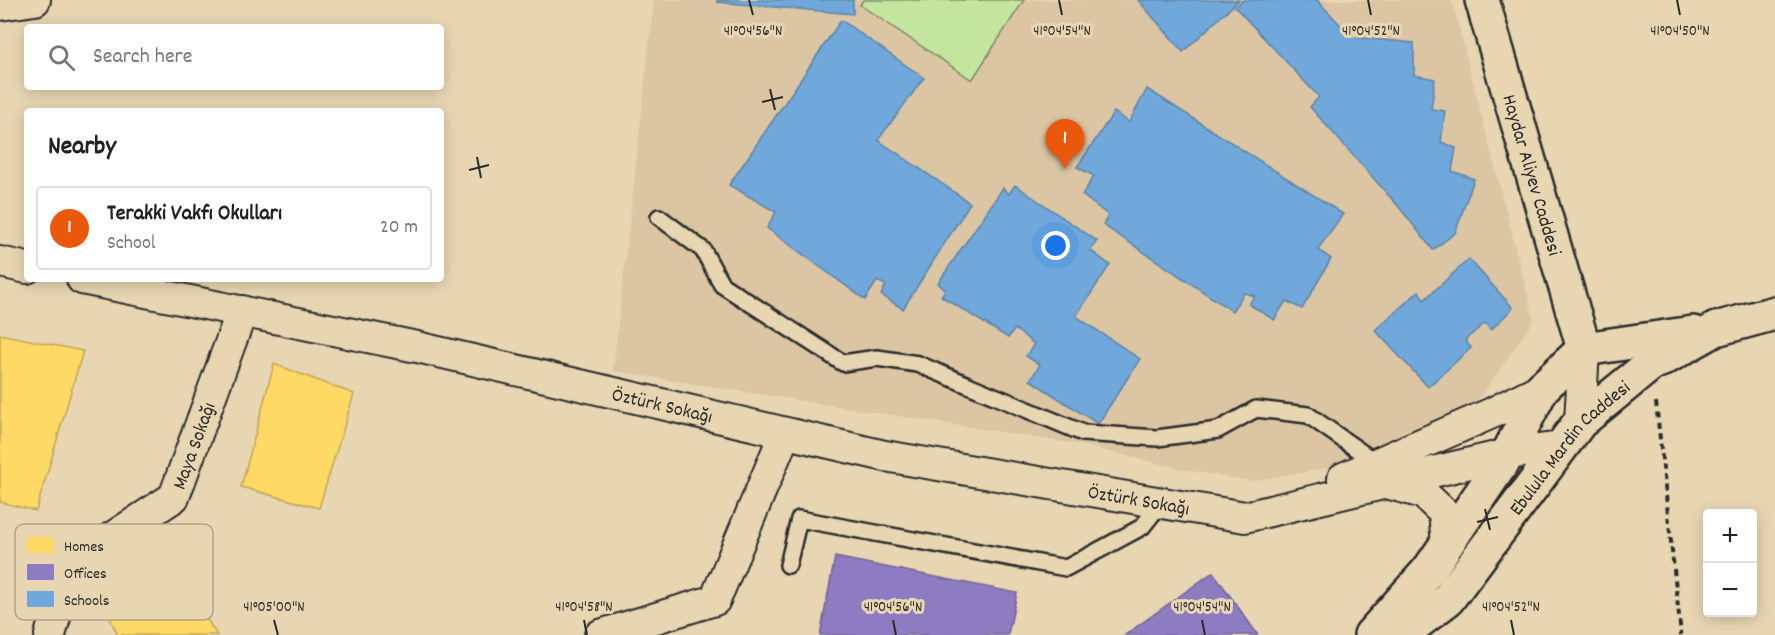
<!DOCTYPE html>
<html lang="en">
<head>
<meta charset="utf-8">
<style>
	body { margin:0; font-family:Dekko,sans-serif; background:#f2f2f2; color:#222 }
	.controls { position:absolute; right:18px; bottom:18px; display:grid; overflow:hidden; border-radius:6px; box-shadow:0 3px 15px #0003 }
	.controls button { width:54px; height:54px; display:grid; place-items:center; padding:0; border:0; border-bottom:2px solid #e0e0e0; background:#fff; color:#222; font:30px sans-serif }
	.you { position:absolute; left:1056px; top:246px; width:21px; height:21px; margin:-15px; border:4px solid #fff; border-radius:50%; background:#1a73e8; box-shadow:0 0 0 9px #1a73e833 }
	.badge { display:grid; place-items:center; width:39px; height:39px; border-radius:50%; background:#ea580c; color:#fff; font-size:20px; font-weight:700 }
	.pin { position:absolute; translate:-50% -50px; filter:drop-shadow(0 2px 3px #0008) }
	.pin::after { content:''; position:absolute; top:32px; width:21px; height:18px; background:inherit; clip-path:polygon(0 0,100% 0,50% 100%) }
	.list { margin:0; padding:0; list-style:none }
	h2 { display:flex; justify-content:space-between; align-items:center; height:78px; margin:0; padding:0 24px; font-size:26px }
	h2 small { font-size:20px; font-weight:400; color:#767676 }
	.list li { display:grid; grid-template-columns:39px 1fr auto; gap:18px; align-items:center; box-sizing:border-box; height:84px; margin:0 12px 12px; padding:0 12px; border:2px solid #e0e0e0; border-radius:6px }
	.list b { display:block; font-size:22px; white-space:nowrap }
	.list p { margin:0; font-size:20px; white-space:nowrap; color:#767676 }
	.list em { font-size:20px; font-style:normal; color:#767676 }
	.icon { flex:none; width:33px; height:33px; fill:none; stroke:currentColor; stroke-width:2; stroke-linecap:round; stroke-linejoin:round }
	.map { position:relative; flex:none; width:1775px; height:635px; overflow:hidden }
	.search { position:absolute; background:#fff; box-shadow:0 3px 15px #0003; left:24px; top:24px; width:420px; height:66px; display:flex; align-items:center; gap:15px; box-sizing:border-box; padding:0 21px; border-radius:6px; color:#767676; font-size:22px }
	.panel { position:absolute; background:#fff; box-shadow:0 3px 15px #0003; left:24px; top:108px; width:420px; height:174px; border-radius:6px }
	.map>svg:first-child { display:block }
	.built { fill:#dbc5a3 }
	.green { fill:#c4e59e; stroke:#788864; stroke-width:1.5 }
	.homes { fill:#ffd966; stroke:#bfa554; stroke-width:1.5 }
	.offices { fill:#8e7cc3; stroke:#706495; stroke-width:1.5 }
	.schools { fill:#6fa8dc; stroke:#5b82a7; stroke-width:1.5 }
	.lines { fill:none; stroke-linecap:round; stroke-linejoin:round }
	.lane-casing { stroke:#2b2b2b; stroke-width:20 }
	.street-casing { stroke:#2b2b2b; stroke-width:34 }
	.secondary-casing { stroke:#2b2b2b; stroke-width:38 }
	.path { stroke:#2b2b2b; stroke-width:4; stroke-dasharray:6 4.5; stroke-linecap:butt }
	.lane { stroke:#e8d6b3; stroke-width:15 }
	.street { stroke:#e8d6b3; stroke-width:30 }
	.secondary { stroke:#e8d6b3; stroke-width:33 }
	.ticks { fill:none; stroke:#2b2b2b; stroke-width:2 }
	.labels { text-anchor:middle; stroke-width:6; stroke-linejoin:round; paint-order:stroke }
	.street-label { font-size:20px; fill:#2b2b2b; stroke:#e8d6b3 }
	.key { fill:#e8d6b3; stroke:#afa38a; stroke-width:1.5 }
	.key-label { font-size:16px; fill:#2b2b2b }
	.ticks-label { font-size:15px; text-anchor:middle; fill:#2b2b2b; stroke:#e8d6b3; stroke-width:6; stroke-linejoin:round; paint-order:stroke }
</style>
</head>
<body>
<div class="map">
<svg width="1775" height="635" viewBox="0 0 1775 635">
	<rect width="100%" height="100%" fill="#e8d6b3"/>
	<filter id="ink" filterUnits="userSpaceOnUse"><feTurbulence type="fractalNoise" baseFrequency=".0167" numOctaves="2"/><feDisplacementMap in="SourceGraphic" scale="12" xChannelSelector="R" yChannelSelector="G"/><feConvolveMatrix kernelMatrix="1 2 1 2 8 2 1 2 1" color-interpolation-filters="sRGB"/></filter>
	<g filter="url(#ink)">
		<!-- built -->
		<path class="built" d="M654 0H1452L1534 320 1477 402 1335 467 1251 481 1186 470 1076 444 613 371Z"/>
		<!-- green -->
		<path class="green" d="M863 0H1024L972 80 860 5Z"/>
		<!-- homes -->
		<path class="homes" d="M0 334 83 351 36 511 0 502Z
			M274 364 354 394 319 508 241 487Z
			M178 575 217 635H118L110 618Z"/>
		<!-- offices -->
		<path class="offices" d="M835 557 1017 593 1008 635H820Z
			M1213 572 1258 635H1125Z"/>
		<!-- schools -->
		<path class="schools" d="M717 0H853V14L717 2Z
			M1138 0H1239L1183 52Z
			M1243 0H1317L1352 37 1414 43V75L1435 79 1431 109 1445 111 1441 142 1456 148 1452 171 1474 179 1455 233 1433 250 1399 207 1310 107 1319 97 1235 7Z
			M841 20 924 78 878 140 970 203 903 309 881 295 886 285 877 281 865 300 767 228 776 212 729 185Z
			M1147 89 1343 214 1318 249 1331 259 1302 309 1286 301 1274 320 1249 304 1255 296 1244 293 1232 311 1103 225 1108 215 1082 195 1094 176 1077 167 1114 112 1129 122Z
			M1015 185 1097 241 1090 250 1110 265 1076 316 1140 359 1098 424 1030 380 1040 365 1026 356 1034 344 1015 329 1008 338 941 296 945 290 938 283 1003 188 1009 194Z
			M1469 259 1513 308 1491 330 1485 323 1465 340 1471 348 1428 387 1375 330 1419 291 1424 300Z"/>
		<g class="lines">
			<defs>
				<path id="lane" d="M659 217 703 250 722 285 843 363 877 358 918 364 1083 433 1157 438 1218 430 1256 409 1308 415 1378 464
					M788 565 799 519 1066 568 1142 527 1161 503"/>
				<g id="street">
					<path d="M0 5 35 0"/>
					<path d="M0 262 27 268"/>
					<path id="s1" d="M82 279 417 347 885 456 1245 517 1508 454 1561 447"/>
					<path d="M1580 422 1584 349"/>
					<path d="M1343 478 1492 413 1542 388"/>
					<path d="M1387 483 1423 493 1444 513 1447 543"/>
					<path id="s2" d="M50 635 70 565 174 497 242 311"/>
					<path d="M600 635 715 600 785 433"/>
				</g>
				<g id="secondary">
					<path id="s3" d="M1482 0 1584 349"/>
					<path d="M1371 635 1429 570 1508 454 1542 388 1584 349 1693 333"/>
					<path id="s4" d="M1401 635 1448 599 1580 422 1652 363 1663 359 1716 329 1775 313"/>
				</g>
			</defs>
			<!-- lane casing -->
			<use href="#lane" class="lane-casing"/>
			<!-- street casing -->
			<use href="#street" class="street-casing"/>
			<!-- secondary casing -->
			<use href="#secondary" class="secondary-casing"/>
			<!-- path -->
			<path class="path" d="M1656 402 1681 635"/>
			<!-- lane -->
			<use href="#lane" class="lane"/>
			<!-- street -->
			<use href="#street" class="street"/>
			<!-- secondary -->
			<use href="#secondary" class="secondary"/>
		</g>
	</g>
	<!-- ticks -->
	<path class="ticks" d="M749 0 753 15M1059 0 1062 15M1368 0 1371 15M1677 0 1680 15M770 89 775 110M762 102 783 97M477 157 481 178M469 170 489 165M1485 509 1490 530M1477 522 1498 517M274 620 278 635M584 620 587 635M893 620 896 635M1202 620 1205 635M1511 620 1514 635"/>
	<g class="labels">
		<!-- street labels -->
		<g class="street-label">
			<text dy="7" stroke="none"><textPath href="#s3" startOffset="182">Haydar Aliyev Caddesi</textPath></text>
			<text dy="7" stroke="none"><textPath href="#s1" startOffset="594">Öztürk Sokağı</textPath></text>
			<text dy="7" stroke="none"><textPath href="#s2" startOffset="252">Maya Sokağı</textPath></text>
			<text dy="7" stroke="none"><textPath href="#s4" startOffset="254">Ebulula Mardin Caddesi</textPath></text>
			<text dy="7" stroke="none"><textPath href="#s1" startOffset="1080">Öztürk Sokağı</textPath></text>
		</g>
	</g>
	<!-- legend -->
	<rect x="15" y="524" width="198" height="96" rx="9" class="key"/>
	<rect x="27" y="537" width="27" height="16" fill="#ffd966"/>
	<rect x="27" y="564" width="27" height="16" fill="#8e7cc3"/>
	<rect x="27" y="591" width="27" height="16" fill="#6fa8dc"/>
	<g class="key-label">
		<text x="64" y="551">Homes</text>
		<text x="64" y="578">Offices</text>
		<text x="64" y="605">Schools</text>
	</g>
	<g class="ticks-label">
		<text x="753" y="35">41°04'56"N</text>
		<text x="1062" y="35">41°04'54"N</text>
		<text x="1371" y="35">41°04'52"N</text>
		<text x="1680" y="35">41°04'50"N</text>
		<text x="274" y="611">41°05'00"N</text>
		<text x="584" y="611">41°04'58"N</text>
		<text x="893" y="611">41°04'56"N</text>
		<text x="1202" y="611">41°04'54"N</text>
		<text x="1511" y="611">41°04'52"N</text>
	</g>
</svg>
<div class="controls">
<button>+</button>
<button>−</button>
</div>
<div class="you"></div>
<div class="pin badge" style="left:1065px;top:169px">1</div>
<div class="search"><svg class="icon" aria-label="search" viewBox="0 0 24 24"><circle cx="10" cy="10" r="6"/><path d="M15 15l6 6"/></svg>Search here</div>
<section class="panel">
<h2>Nearby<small></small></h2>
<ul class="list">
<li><span class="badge">1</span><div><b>Terakki Vakfı Okulları</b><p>School</p></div><em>20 m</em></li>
</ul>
</section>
</div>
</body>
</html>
